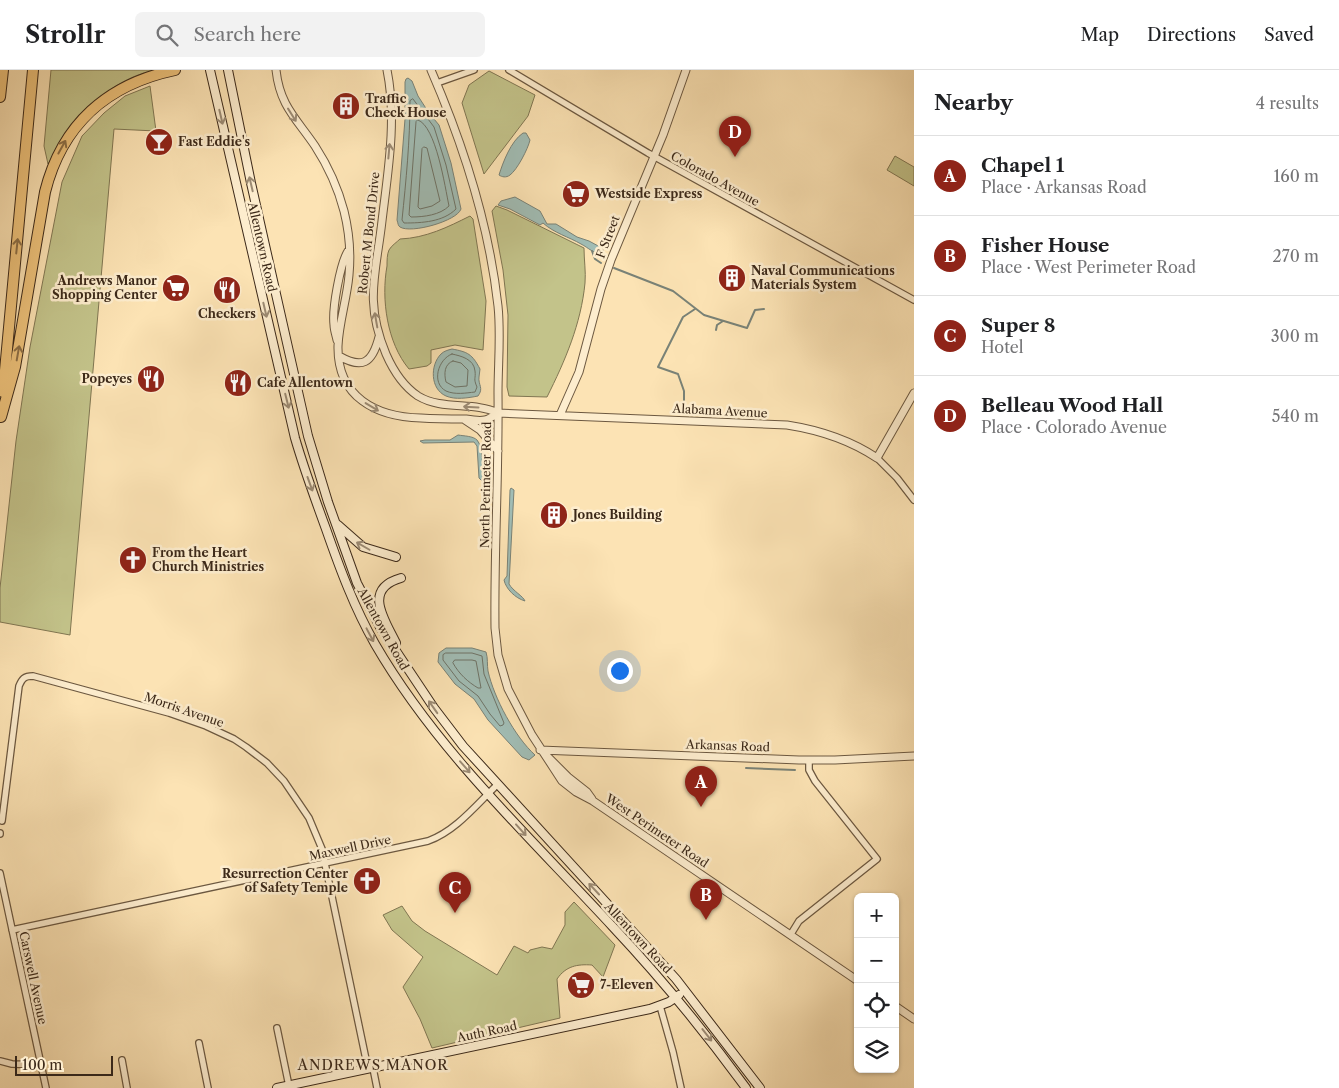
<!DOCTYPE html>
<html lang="en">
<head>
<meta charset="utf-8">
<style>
	body { margin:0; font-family:"Libre Caslon Text",serif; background:#f2f2f2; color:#202124 }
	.controls { position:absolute; right:15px; bottom:15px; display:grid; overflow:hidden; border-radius:8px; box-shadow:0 1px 4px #0004 }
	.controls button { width:45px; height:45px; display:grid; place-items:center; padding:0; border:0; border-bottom:1px solid #e0e0e0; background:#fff; color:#202124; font:25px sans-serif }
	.scale { position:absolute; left:15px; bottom:12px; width:98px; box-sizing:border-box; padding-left:5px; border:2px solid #3c2919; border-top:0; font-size:14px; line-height:18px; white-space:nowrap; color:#3c2919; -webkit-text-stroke:4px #fdedce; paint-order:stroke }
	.you { position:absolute; left:619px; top:600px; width:18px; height:18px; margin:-12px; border:4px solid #fff; border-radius:50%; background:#1a73e8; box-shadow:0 0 0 8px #1a73e833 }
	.badge { display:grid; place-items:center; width:32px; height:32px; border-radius:50%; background:#8f2418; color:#fff; font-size:16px; font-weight:700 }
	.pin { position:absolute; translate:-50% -41px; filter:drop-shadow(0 1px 2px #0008) }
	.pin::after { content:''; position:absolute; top:26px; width:18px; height:15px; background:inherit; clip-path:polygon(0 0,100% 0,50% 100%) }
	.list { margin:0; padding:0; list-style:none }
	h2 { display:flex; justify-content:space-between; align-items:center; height:65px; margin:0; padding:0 20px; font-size:21px }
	h2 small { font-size:16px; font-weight:400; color:#757577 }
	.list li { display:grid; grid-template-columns:32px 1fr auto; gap:15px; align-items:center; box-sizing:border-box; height:80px; padding:0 20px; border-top:1px solid #e0e0e0 }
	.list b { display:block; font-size:19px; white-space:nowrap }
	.list p { margin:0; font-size:16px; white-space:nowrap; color:#757577 }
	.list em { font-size:16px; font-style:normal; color:#757577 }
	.icon { flex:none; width:28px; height:28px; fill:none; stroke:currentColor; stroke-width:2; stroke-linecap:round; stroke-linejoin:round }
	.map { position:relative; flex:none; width:914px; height:1018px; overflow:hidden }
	header { display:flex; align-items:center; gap:30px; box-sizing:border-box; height:70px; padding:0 25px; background:#fff; border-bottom:1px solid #e0e0e0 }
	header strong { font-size:24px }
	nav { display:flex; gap:28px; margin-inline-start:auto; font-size:18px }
	.search { width:350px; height:45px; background:#f2f2f2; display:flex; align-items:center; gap:12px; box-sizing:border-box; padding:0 18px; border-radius:8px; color:#757577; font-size:19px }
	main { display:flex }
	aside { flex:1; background:#fff }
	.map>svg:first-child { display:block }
	.green { fill:#c3c38a; stroke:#807652 }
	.water { fill:#a1bdb5; stroke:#798277 }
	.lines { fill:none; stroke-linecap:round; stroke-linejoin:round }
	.shore { stroke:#6e7367; stroke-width:1 }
	.stream { stroke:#798277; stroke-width:2 }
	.minor-casing { stroke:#6c5840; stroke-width:8 }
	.tertiary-casing { stroke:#6c5840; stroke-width:9 }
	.secondary-casing { stroke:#3c2919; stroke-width:10 }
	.motorway-casing { stroke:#3c2919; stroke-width:12 }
	.minor { stroke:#fdedce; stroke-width:5.5 }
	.tertiary { stroke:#fdedce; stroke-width:7 }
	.secondary { stroke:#fdedce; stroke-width:8 }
	.motorway { stroke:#eec27a; stroke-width:10 }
	.oneway { stroke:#9c8b74 }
	.oneway2 { stroke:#8c6e45 }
	.labels { text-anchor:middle; stroke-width:5; stroke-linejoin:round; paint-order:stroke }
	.poi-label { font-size:12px; font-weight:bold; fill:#3c2919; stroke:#fdedce; text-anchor:start }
	.street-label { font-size:12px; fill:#3c2919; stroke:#fdedce }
	.neighbourhood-label { font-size:14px; letter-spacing:1px; fill:#3c2919; stroke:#fdedce }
</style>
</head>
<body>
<header>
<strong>Strollr</strong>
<div class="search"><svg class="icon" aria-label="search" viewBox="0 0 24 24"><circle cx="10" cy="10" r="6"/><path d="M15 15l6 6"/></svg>Search here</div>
<nav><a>Map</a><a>Directions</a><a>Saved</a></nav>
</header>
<main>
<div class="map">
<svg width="914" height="1018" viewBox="0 0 914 1018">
	<rect width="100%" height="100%" fill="#fce3b4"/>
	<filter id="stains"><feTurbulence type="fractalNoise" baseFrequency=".004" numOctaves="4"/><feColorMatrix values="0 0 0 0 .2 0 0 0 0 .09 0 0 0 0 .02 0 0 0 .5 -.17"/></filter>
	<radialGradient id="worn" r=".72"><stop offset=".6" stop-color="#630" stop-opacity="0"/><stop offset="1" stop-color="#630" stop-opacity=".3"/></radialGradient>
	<!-- green -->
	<path class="green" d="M51 0H154C101 13 76 51 48 94L44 76Z
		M489 1 535 25 528 46 484 104 462 33 469 15Z
		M150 16 156 61 114 59 70 565 0 552V518L16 371 30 277 62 112 82 66 104 43 125 26Z
		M895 86 914 97V116L887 100Z
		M496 136 507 140 584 178C584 190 586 202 585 213 581 254 565 291 547 327L509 326 507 317 508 245 503 200 492 141Z
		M470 146 473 149 486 231 483 280 455 275 431 280V293L427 296 409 299C387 273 381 229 387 196 387 191 387 184 389 180 391 176 397 172 400 169 426 168 448 157 470 146Z
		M574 832 615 875 603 907 592 895C577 894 566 896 557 909L560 948 432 978 420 949 403 917 423 887 392 860 383 845 402 836 412 851 425 861 497 905 514 876 528 883 530 880 542 877 552 879 565 855V842Z"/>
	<!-- water -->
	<path class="water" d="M408 8 412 11 418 26 429 43 439 55 451 93 461 139C457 151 411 164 400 157 398 156 398 153 397 150L405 49V12L406 9Z
		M523 63H526L530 70C528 79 517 100 510 105 506 108 502 107 499 105 503 92 511 71 523 63Z
		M515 127 540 141 547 154H556L577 167 589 171 602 178 603 180V183C593 184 589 178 581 174 569 167 554 163 543 153L540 155 510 139 498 135 501 131Z
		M452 279C468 282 472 284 480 299 480 302 479 304 479 307 478 315 484 318 478 326 468 328 455 330 446 326 430 319 430 295 441 284 444 281 448 280 452 279Z
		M458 365C464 366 473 366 477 370 483 376 483 401 483 409L482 411 479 408 477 376 474 372 423 373 420 371 425 370H450Z
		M511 418 514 420 509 514C513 521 523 526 525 531 515 528 506 519 504 510L507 506 510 420Z
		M446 578H472L486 582C488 588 487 595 488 601 494 628 515 667 535 685L529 690 522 687 488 650 474 629 455 614 438 592 439 583Z"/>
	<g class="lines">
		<!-- shore -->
		<path class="shore" d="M413 29 434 57 446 95 456 139C443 152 422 153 404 153L402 150C406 111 410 71 410 31Z
			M418 50C436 56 445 117 449 136 440 145 424 147 411 147L409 145 416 52Z
			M424 77 427 78 440 131 432 136 420 139 418 137 422 79Z
			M452 284C461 286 474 289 475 301 476 309 473 308 477 317L475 322C466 323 455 325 446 321 431 313 438 289 452 284Z
			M453 291 461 293 468 300 467 316 455 317 446 312C444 304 444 294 453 291Z
			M446 583H472L482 586 484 604 504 653 503 655 500 656 490 644 478 626 459 611 443 590V585Z
			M455 590H472L476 591 481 618H478C468 612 459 604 453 593Z"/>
		<!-- stream -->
		<path class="stream" d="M592 181 595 189 601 193
			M614 198 673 221 704 245 747 258 755 240 764 239
			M716 260 717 255 723 251
			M684 330V321L678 304 658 297 683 247 695 239
			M746 698 795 700"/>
		<defs>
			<path id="minor" d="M509 0 648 83 914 230
				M437 13 474 0
				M877 388 897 408 914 430
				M2 751 19 616C22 609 24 606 33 606L169 643 206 656 234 669 246 677 267 693 284 711 309 748 322 779 368 999
				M0 764V763
				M0 803 46 1018
				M12 860 428 771C456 761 477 734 498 714
				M791 864 799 851 877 789 815 711 809 700V690
				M660 936 673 982 681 1018
				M277 958 289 1016
				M199 973 208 1018
				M122 990 127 1018
				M0 991 12 994 41 995
				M373 998 377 1018"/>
			<path id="tertiary" d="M276 0C280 36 296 48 315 76 328 96 338 118 344 141 349 161 351 184 349 205 347 229 339 252 338 276 337 327 376 347 421 348 436 349 451 349 466 349 472 350 480 351 485 350 490 349 495 345 498 343
				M387 0C397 49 388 101 382 151 376 204 364 231 386 284 393 300 403 316 418 326 443 341 473 331 498 343L787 355C819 360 850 370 877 388L914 323
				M431 0C464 76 489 154 498 236 501 265 498 294 498 323 499 402 494 480 495 558L498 585 508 619 532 665 562 711 576 722 593 731 858 911
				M337 270C336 265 334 260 334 255 332 239 340 194 348 181
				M339 286C362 299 372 294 379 267
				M560 345 579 302 601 219 611 190 663 65 686 0
				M465 350 480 360 498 381
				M540 680 799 690H835L914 686
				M546 685 568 707 587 722 592 729
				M895 936 914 949"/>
			<path id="secondary" d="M210 0 295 368C304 399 315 429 326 459 340 499 354 537 375 574 437 681 529 766 613 857 661 908 705 962 746 1018
				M228 0 251 113 308 366 328 432 357 513 380 557 434 638 463 676 676 909 760 1018
				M338 455 363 477 396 487
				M396 573C385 550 362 519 401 508
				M277 1018 650 939 669 932 679 925"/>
			<path id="motorway" d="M0 27 3 0
				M3 322 33 0
				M1 347 15 297 45 122C62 54 108 14 175 0"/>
		</defs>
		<!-- minor casing -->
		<use href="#minor" class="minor-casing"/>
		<!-- tertiary casing -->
		<use href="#tertiary" class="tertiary-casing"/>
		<!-- secondary casing -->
		<use href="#secondary" class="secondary-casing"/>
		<!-- motorway casing -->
		<use href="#motorway" class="motorway-casing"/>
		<!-- minor -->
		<use href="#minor" class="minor"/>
		<!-- tertiary -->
		<use href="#tertiary" class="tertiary"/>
		<!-- secondary -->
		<use href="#secondary" class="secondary"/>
		<!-- motorway -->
		<use href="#motorway" class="motorway"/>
	</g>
	<!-- one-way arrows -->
	<defs><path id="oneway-shaft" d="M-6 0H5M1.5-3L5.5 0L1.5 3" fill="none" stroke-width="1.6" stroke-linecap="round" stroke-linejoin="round" transform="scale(1.25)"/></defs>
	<g class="oneway">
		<use href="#oneway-shaft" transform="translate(292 45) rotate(58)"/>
		<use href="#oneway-shaft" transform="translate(221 47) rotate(77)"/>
		<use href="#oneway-shaft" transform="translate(389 81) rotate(-85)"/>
		<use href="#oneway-shaft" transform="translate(251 114) rotate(-103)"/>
		<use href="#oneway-shaft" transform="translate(265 240) rotate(77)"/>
		<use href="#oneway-shaft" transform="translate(376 250) rotate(-100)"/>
		<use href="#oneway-shaft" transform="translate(287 331) rotate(76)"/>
		<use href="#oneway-shaft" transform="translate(372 337) rotate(31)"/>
		<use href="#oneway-shaft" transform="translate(471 337) rotate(-177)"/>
		<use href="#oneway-shaft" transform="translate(310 414) rotate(70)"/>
		<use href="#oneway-shaft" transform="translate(363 476) rotate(-150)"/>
		<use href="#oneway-shaft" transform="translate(370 565) rotate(62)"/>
		<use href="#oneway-shaft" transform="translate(433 637) rotate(-125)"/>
		<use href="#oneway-shaft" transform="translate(465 697) rotate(49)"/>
		<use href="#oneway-shaft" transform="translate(521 760) rotate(48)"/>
		<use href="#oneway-shaft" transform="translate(594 819) rotate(-133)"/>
		<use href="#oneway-shaft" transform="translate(707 965) rotate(52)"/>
	</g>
	<g class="oneway2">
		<use href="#oneway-shaft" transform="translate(62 77) rotate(-61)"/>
		<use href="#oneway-shaft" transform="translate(17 176) rotate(-84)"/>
		<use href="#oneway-shaft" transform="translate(18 283) rotate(-80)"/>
	</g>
	<!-- icons -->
	<defs>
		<symbol id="building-disc" viewBox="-11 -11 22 22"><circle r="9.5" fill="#8f2418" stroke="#fdedce"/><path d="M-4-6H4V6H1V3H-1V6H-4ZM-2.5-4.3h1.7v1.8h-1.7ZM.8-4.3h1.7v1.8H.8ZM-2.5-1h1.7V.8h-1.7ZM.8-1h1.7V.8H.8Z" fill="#fff"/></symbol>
		<symbol id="bar-disc" viewBox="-11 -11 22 22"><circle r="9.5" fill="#8f2418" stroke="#fdedce"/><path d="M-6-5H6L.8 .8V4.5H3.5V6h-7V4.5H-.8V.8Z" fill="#fff"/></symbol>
		<symbol id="supermarket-disc" viewBox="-11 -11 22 22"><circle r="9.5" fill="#8f2418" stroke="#fdedce"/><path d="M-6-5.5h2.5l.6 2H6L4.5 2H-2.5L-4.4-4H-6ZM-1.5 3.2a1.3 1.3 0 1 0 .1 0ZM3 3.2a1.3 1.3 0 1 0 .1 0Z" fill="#fff"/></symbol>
		<symbol id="restaurant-disc" viewBox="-11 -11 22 22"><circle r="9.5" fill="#8f2418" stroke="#fdedce"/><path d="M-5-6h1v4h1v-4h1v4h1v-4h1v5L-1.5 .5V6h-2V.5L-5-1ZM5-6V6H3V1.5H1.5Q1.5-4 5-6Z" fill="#fff"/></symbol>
		<symbol id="church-disc" viewBox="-11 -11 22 22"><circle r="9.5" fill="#8f2418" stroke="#fdedce"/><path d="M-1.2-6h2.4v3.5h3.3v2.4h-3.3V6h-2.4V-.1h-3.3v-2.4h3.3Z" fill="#fff"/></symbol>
	</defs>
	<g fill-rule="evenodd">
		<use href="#building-disc" x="330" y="20" width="32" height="32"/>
		<use href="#bar-disc" x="143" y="56" width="32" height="32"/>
		<use href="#supermarket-disc" x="560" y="108" width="32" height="32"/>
		<use href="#building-disc" x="716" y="192" width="32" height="32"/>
		<use href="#supermarket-disc" x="160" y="202" width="32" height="32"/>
		<use href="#restaurant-disc" x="211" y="204" width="32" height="32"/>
		<use href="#restaurant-disc" x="135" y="293" width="32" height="32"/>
		<use href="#restaurant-disc" x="222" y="297" width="32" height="32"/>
		<use href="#building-disc" x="538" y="429" width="32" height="32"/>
		<use href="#church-disc" x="117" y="474" width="32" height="32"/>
		<use href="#church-disc" x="351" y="795" width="32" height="32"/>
		<use href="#supermarket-disc" x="565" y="899" width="32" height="32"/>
	</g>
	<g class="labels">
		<!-- poi labels -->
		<g class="poi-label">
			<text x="365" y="33">Traffic<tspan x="365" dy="14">Check House</tspan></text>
			<text x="178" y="76">Fast Eddie's</text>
			<text x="595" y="128">Westside Express</text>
			<text x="751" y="205">Naval Communications<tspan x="751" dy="14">Materials System</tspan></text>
			<text x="157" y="215" text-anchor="end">Andrews Manor<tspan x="157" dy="14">Shopping Center</tspan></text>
			<text x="227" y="248" text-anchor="middle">Checkers</text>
			<text x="132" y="313" text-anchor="end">Popeyes</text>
			<text x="257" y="317">Cafe Allentown</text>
			<text x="573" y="449">Jones Building</text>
			<text x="152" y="487">From the Heart<tspan x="152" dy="14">Church Ministries</tspan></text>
			<text x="348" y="808" text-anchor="end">Resurrection Center<tspan x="348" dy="14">of Safety Temple</tspan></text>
			<text x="600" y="919">7-Eleven</text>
		</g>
		<!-- street labels -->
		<g class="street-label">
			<text transform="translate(715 109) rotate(29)" y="4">Colorado Avenue</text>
			<text transform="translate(369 163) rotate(-84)" y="4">Robert M Bond Drive</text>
			<text transform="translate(608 167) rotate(-69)" y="4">F Street</text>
			<text transform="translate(262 177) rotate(77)" y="4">Allentown Road</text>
			<text transform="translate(720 341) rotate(3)" y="4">Alabama Avenue</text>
			<text transform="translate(486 415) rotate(-89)" y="4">North Perimeter Road</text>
			<text transform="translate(383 559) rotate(61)" y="4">Allentown Road</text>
			<text transform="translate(184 640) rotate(19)" y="4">Morris Avenue</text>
			<text transform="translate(728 676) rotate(2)" y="4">Arkansas Road</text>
			<text transform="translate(657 761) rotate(34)" y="4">West Perimeter Road</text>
			<text transform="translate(350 778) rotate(-12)" y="4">Maxwell Drive</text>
			<text transform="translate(638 868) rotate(47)" y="4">Allentown Road</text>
			<text transform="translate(33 908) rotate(78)" y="4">Carswell Avenue</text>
			<text transform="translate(487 962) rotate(-12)" y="4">Auth Road</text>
		</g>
		<!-- neighbourhood labels -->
		<g class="neighbourhood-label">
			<text x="373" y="1000">ANDREWS MANOR</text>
		</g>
	</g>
	<rect width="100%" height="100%" filter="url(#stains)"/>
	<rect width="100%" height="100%" fill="url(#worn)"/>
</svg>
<div class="controls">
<button>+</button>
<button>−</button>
<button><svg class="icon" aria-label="locate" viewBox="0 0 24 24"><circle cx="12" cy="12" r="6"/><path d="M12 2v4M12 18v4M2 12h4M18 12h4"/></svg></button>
<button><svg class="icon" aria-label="layers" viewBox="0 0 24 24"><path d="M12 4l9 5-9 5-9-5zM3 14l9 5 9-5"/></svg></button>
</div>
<div class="scale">100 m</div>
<div class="you"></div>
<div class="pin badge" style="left:701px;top:737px">A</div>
<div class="pin badge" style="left:706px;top:850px">B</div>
<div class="pin badge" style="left:455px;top:843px">C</div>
<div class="pin badge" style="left:735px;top:87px">D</div>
</div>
<aside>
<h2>Nearby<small>4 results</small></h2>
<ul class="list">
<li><span class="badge">A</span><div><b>Chapel 1</b><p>Place · Arkansas Road</p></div><em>160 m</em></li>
<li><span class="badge">B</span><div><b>Fisher House</b><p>Place · West Perimeter Road</p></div><em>270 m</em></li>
<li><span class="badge">C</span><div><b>Super 8</b><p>Hotel</p></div><em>300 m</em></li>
<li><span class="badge">D</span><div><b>Belleau Wood Hall</b><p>Place · Colorado Avenue</p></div><em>540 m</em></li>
</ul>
</aside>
</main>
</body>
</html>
